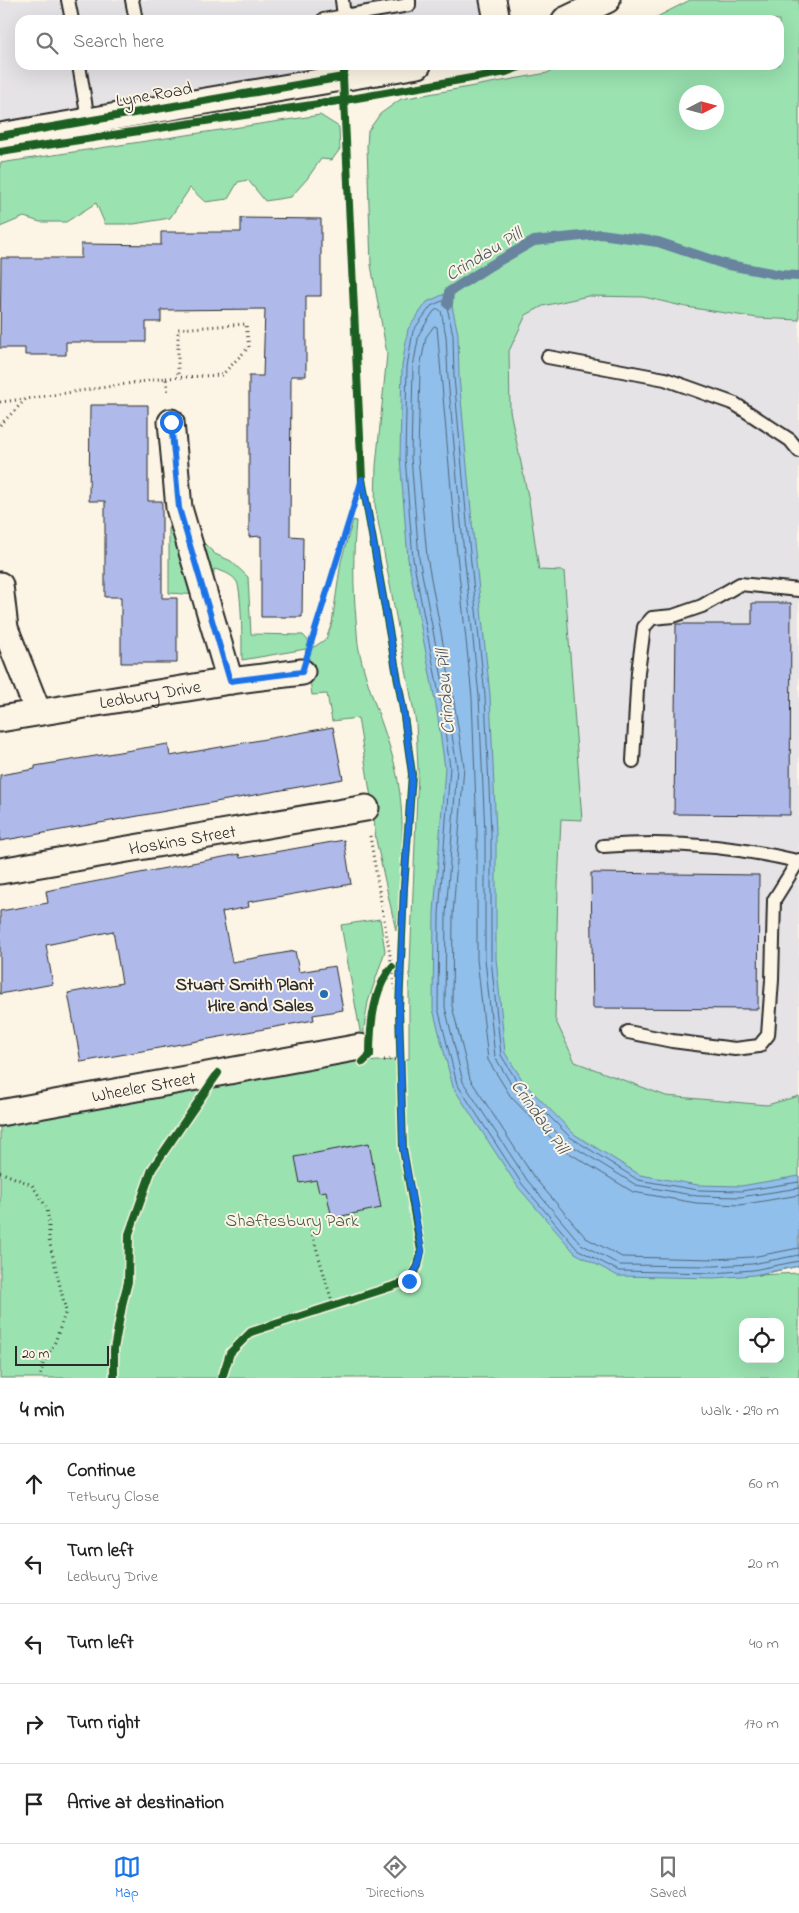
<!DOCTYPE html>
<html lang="en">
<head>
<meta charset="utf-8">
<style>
	body { margin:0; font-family:"Indie Flower",sans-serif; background:#f6f6f6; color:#222 }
	.controls { position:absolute; right:15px; bottom:15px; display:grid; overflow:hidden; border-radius:10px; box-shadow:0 5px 20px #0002 }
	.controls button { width:45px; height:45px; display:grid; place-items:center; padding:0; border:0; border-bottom:1px solid #e0e0e0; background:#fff; color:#222; font:25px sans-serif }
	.compass { position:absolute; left:679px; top:85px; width:45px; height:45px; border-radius:50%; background:#fff; box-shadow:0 5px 20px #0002; rotate:84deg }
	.scale { position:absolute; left:15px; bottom:12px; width:94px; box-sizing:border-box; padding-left:5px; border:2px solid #2b2b2b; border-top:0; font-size:14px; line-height:18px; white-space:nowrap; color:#2b2b2b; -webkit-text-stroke:4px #fcf5e5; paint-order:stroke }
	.stop { position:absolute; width:15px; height:15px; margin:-11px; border:4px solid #1a73e8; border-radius:50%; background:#fff }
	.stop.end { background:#1a73e8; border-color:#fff; box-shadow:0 1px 5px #0008 }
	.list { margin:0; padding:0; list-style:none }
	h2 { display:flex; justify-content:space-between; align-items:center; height:65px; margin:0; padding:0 20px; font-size:21px }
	h2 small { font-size:16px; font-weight:400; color:#767676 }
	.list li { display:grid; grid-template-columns:32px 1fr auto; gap:15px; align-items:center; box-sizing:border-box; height:80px; padding:0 20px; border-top:1px solid #e0e0e0 }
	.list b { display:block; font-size:19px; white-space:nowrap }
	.list p { margin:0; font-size:16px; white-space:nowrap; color:#767676 }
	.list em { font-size:16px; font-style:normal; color:#767676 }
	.icon { flex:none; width:28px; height:28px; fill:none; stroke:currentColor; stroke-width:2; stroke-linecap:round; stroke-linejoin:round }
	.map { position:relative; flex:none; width:799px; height:1378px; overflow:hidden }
	.search { position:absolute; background:#fff; box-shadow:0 5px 20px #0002; left:15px; right:15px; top:15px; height:55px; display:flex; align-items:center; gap:12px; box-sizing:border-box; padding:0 18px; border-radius:15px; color:#767676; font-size:19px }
	.sheet { height:465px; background:#fff }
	nav { display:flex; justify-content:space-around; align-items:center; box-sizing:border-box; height:70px; border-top:1px solid #e0e0e0; background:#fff; font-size:14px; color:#767676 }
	nav a { display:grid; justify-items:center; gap:2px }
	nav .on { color:#1a73e8 }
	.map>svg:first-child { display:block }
	.built { fill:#e5e3e6 }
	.green { fill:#9ae2b0; stroke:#62866e; fill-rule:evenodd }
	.water { fill:#90bfeb; stroke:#68849e }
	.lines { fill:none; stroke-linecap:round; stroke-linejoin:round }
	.shore { stroke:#536678; stroke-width:1 }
	.stream { stroke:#68849e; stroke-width:10 }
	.building { fill:#afbaea; stroke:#2b2b2b }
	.service-casing { stroke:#2b2b2b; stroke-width:16 }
	.minor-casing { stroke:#2b2b2b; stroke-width:29 }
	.path { stroke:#2b2b2b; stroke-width:3; stroke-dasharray:1 4; stroke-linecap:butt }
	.service { stroke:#fcf5e5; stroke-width:12 }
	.minor { stroke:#fcf5e5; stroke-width:25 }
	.quiet { stroke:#8d6e63; stroke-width:6; stroke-dasharray:12 6; stroke-linecap:butt }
	.cycleway-casing { stroke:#fcf5e5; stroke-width:11 }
	.cycleway { stroke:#1b5e20; stroke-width:8 }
	.route { stroke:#1a73e8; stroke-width:6 }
	.poi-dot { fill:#1f6fb2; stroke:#fcf5e5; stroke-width:2 }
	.labels { text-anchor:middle; stroke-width:4; stroke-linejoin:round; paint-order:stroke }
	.street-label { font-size:18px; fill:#2b2b2b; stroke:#fcf5e5 }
	.poi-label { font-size:18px; font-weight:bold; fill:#2b2b2b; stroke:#fcf5e5; text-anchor:end }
	.park-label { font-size:18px; fill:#47594c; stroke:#fcf5e5 }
	.water-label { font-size:19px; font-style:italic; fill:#495765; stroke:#fcf5e5 }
</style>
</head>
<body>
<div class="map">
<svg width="799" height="1378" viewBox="0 0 799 1378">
	<rect width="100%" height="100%" fill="#fcf5e5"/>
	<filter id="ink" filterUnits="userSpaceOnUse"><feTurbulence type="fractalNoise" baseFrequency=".02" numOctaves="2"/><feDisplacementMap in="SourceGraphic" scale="10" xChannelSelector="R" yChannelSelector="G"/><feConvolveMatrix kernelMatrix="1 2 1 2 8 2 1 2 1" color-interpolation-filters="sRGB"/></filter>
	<g filter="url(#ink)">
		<!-- built -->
		<path class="built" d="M0 0H493L497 20H20V65H418L0 136Z
			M488 267 799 276V1176L525 1084Z"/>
		<!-- green -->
		<path class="green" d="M690 0H799V320L758 318 686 307 644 297 588 296 543 306 526 315 509 351 510 411 529 501 539 570 564 571 582 820 561 819 558 886 555 1019 575 1062 666 1096 767 1105 799 1096V1266L758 1275 799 1273V1378H0V1113L360 1047 364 1062 409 1059V989L418 770 416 723 375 505 376 466 387 354 371 265 367 146 368 131 380 114 401 99 547 73 563 65H779V20H651ZM686 92H716V122H686ZM743 1322H780V1359H743Z
			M320 115 339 127 340 149 332 160 321 159 307 179 291 197 265 201 248 180 238 182 228 199 205 202 190 188 170 218 134 224H105L96 203 66 222H40L24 217 0 227V163Z
			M169 501 194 533 215 554 231 561 248 577 251 634 303 635 314 647 326 639 332 623 341 561 353 520 356 521C353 554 353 586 356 619 357 629 357 640 359 650 367 688 384 724 394 762 408 817 401 875 396 931L376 840 373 810 358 718 332 721 327 694 312 695 306 649 242 660C242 645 242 593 237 582 232 574 222 571 214 569L213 596 169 593Z
			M380 919 385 951 368 1002 364 1027V1053L341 925Z"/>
		<!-- water -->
		<path class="water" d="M449 292 458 334 459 377 473 533 490 695 496 833V958L505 1053 525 1084 574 1134 640 1175 698 1185 741 1186 799 1176V1266L754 1275 714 1278 618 1276 575 1253 518 1187 453 1087 433 1009 434 913 445 768 437 711 408 559 400 457 402 366 408 329 427 302Z"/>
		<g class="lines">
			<!-- shore -->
			<path class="shore" d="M799 1182 741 1191 698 1190 638 1180 570 1137 521 1088 501 1055 491 959V833L485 696 468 534 454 377 453 335 446 302 442 301 431 306 413 331 407 367 405 457 413 559 442 710 450 767 439 914 438 1008 457 1084 522 1184 577 1249 619 1271 714 1273 753 1270 799 1261
				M799 1188 740 1197 697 1196 636 1185 566 1142 516 1092 495 1057 485 959V834L479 696 462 534 448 378 446 336 441 311 438 309 434 311 419 334 413 367 411 457 419 558 448 709 457 767 446 914 445 1007 463 1082 527 1180 581 1244 620 1265 714 1266 752 1264 799 1255
				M799 1195 740 1205 696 1203 633 1192 561 1148 511 1097 488 1060 477 959V834L472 697 455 535 437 327 434 326 426 337 420 368 418 457 427 557 455 708 464 766 453 914 452 1006 470 1079 533 1176 586 1238 622 1257 714 1259 752 1257 799 1248"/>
			<!-- stream -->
			<path class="stream" d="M448 304 449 292 488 267 534 241 601 234 658 242 724 264 781 275 799 276"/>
		</g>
		<!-- building -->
		<path class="building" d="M241 218 321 219V296H306V376H291L290 536 303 537 302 617H261V536L249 537V376H263L265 309 161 310V322H146V342H66V355H25V348H0L1 258H81V244L161 245V232H241Z
			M90 405H148V501H162V598H177V663H121V597H105V501H89Z
			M752 603H791L790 815 674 814 676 624H752Z
			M333 727 343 779 0 841V775L35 769V766L168 744 170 756Z
			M344 840 351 884 248 902 249 907 222 912 232 962 295 951 299 972 335 966 343 1010 313 1015 314 1020 81 1062 68 993 122 983 113 931 46 945 53 984 0 994V911L48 903 46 891 239 854 240 858Z
			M591 873 759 875 758 1009 593 1008Z
			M369 1143 381 1208 332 1218 326 1191 319 1192 316 1180 300 1183 295 1157Z"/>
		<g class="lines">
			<defs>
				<path id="service" d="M68 0 72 20
					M132 0 136 20
					M342 0 344 16 409 5V0
					M323 20 344 16
					M79 65 88 120
					M548 357 665 379 735 404 790 440 799 451
					M633 761 638 672 644 627 652 618 673 616 702 606 740 584 799 590
					M603 846C667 841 735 846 797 861
					M628 1032 672 1041 735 1049 759 1046 768 1035 772 980 774 900 799 860"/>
				<g id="minor">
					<path d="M493 0 497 20"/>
					<path d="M565 20 607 0"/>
					<path d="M0 136 418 65"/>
					<path d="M171 422 179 508 230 681"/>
					<path d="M0 585 5 628 38 712"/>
					<path id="s1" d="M0 719 230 681 302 672"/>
					<path id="s2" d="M0 871 366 808"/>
					<path id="s3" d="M0 1113 360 1047"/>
				</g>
			</defs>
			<!-- service casing -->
			<use href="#service" class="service-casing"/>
			<!-- minor casing -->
			<use href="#minor" class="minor-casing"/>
			<!-- path -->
			<path class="path" d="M166 378 222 375 249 347 246 324 178 329V377
				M0 402 25 399
				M0 425 26 399 166 378 168 394
				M311 645 362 479
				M370 836 399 1009
				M384 1060 401 1059
				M0 1172 32 1185 47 1208 49 1224V1240L66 1311 55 1342 43 1364 40 1378
				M311 1230 333 1305"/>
			<!-- service -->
			<use href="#service" class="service"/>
			<!-- minor -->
			<use href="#minor" class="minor"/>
			<!-- quiet -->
			<path class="quiet" d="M344 16 346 20"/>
			<defs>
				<path id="cycleway" d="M0 136 343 77
					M0 152 345 100 506 72 525 65
					M363 1062 370 1055C370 1027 373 989 392 967
					M114 1378V1349L123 1301 128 1282 129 1234 152 1169 218 1073
					M222 1378 230 1353 251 1332 409 1281 418 1266 421 1251 403 1149 399 1009 404 887 412 774 403 709 362 479 343 77 346 65"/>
			</defs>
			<!-- cycleway casing -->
			<use href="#cycleway" class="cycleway-casing"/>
			<!-- cycleway -->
			<use href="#cycleway" class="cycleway"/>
		</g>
	</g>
	<g class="lines" filter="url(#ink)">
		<!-- route -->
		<path class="route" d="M171 422 179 508 230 681 302 672 362 479 403 709 412 774 404 887 399 1009 403 1149 422 1251 418 1266 409 1281"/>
	</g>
	<!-- markers -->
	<circle class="poi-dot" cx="324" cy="994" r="5"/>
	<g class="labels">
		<!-- street labels -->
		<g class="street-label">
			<text transform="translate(154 94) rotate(-10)" y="6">Lyne Road</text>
			<text dy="6" stroke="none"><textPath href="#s1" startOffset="152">Ledbury Drive</textPath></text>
			<text dy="6" stroke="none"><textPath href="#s2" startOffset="185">Hoskins Street</textPath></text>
			<text dy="6" stroke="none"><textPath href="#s3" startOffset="146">Wheeler Street</textPath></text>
		</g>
		<!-- poi labels -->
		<g class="poi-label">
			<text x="314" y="990">Stuart Smith Plant<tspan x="314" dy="21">Hire and Sales</tspan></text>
		</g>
		<!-- park labels -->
		<g class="park-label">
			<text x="292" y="1226">Shaftesbury Park</text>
		</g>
		<!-- water labels -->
		<g class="water-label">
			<text transform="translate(483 253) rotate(-31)" y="7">Crindau Pill</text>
			<text transform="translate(444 692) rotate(-94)" y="7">Crindau Pill</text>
			<text transform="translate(541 1116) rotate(55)" y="7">Crindau Pill</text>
		</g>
	</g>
</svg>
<div class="controls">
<button><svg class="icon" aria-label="locate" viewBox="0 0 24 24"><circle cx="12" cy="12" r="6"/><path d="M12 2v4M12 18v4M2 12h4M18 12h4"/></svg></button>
</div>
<svg class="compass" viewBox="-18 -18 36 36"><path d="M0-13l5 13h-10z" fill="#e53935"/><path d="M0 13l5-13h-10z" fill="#767676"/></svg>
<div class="scale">20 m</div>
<div class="stop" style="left:171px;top:422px"></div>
<div class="stop end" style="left:409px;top:1281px"></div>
<div class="search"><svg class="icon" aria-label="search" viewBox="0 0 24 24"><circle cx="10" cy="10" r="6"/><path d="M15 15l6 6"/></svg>Search here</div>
</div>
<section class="sheet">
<h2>4 min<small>Walk · 290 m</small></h2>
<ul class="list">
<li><svg class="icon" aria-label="ahead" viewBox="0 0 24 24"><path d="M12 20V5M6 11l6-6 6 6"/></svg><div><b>Continue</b><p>Tetbury Close</p></div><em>60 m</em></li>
<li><svg class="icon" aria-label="left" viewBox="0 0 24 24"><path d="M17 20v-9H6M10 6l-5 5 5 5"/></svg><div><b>Turn left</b><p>Ledbury Drive</p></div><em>20 m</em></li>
<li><svg class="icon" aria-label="left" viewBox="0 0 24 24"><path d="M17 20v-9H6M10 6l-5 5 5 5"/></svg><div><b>Turn left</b></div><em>40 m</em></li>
<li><svg class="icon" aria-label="right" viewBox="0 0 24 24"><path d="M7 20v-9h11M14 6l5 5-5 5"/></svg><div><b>Turn right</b></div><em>170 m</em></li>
<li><svg class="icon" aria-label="arrive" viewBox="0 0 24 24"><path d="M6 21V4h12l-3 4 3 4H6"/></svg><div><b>Arrive at destination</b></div></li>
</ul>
</section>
<nav>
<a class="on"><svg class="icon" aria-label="map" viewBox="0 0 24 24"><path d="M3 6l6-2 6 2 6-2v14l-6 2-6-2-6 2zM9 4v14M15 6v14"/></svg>Map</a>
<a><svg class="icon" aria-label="directions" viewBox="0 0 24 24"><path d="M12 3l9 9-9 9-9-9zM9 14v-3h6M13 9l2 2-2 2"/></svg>Directions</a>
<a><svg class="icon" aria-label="saved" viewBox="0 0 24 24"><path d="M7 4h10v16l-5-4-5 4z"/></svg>Saved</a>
</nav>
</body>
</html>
